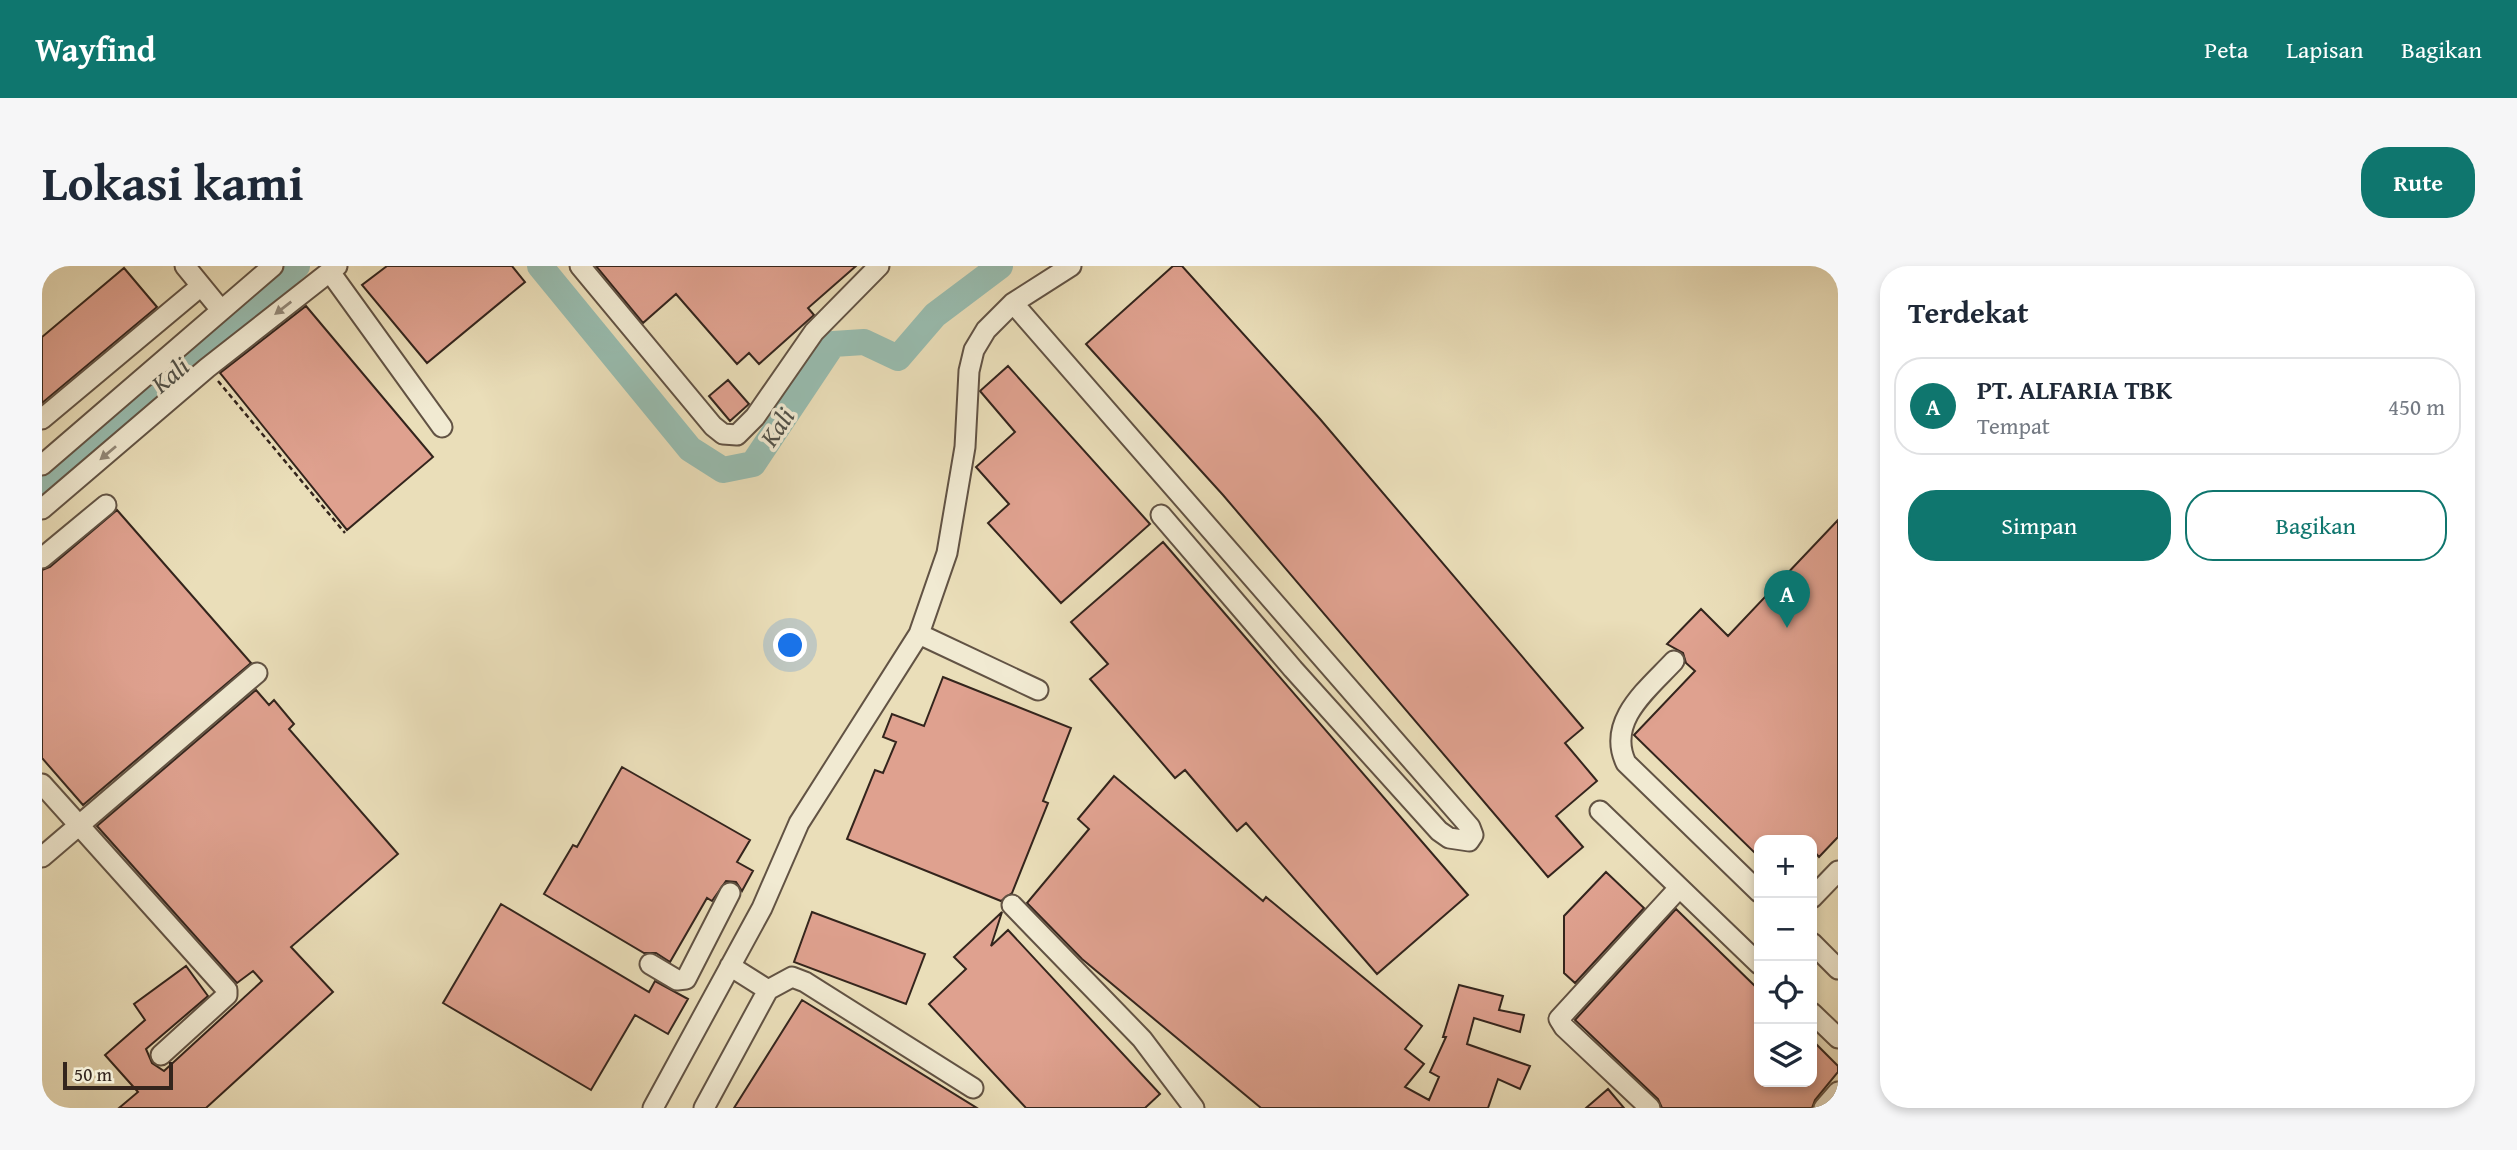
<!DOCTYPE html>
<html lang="id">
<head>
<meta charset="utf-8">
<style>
	body { margin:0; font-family:"Gentium Book Plus",serif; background:#f6f6f7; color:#1f2937 }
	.controls { position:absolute; right:21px; bottom:21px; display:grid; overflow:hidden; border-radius:14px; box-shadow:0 4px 10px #0003 }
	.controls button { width:63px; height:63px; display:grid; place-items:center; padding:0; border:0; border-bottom:2px solid #e0e1e3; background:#fff; color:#1f2937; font:35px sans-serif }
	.scale { position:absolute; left:21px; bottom:18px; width:110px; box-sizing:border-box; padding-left:7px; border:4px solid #34251d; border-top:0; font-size:19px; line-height:24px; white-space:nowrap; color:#34251d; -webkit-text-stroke:5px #f1ead2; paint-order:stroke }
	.you { position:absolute; left:749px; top:380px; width:24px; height:24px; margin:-18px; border:5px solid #fff; border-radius:50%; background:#1a73e8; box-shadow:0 0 0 10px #1a73e833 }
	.badge { display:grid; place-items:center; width:46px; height:46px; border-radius:50%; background:#0f766e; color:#fff; font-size:23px; font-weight:700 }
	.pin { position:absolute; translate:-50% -58px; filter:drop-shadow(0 2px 4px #0008) }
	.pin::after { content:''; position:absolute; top:37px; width:24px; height:21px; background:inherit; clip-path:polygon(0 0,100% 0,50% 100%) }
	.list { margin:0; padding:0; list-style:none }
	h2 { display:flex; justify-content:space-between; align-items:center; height:91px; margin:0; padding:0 28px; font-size:30px }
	h2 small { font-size:23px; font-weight:400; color:#747a83 }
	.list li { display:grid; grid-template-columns:46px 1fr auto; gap:21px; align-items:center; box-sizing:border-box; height:98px; margin:0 14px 14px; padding:0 14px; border:2px solid #e0e1e3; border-radius:28px }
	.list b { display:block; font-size:26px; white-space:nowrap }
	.list p { margin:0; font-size:23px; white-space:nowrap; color:#747a83 }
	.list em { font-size:23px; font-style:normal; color:#747a83 }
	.actions { display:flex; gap:14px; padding:21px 28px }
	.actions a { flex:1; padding:16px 0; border:2px solid #0f766e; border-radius:28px; text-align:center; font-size:24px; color:#0f766e }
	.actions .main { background:#0f766e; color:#fff }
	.icon { flex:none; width:38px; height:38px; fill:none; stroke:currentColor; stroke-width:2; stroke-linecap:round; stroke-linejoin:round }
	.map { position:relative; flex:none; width:1796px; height:842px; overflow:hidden; border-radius:28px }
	header { display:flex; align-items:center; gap:42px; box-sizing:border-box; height:98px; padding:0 35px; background:#0f766e; color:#fff }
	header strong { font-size:33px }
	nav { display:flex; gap:38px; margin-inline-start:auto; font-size:24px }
	.intro { display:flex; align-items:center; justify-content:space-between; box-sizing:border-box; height:168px; padding:0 42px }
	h1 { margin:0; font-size:49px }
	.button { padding:18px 32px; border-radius:28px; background:#0f766e; color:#fff; font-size:24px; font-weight:700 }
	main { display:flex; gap:42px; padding:0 42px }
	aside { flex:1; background:#fff; border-radius:28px; box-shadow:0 4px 10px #0003 }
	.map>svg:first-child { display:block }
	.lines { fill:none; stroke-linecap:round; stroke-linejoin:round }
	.river { stroke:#98bcaf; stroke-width:26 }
	.building { fill:#dfa18f; stroke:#34251d; stroke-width:2 }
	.minor-casing { stroke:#625344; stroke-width:23 }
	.path { stroke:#34251d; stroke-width:2.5; stroke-dasharray:5 3.5; stroke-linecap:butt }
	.minor { stroke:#f1ead2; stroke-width:19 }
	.oneway { fill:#928878 }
	.labels { text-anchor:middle; stroke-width:7; stroke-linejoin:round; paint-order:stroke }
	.water-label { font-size:26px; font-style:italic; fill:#525249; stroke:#f1ead2 }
</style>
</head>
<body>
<header>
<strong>Wayfind</strong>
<nav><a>Peta</a><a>Lapisan</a><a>Bagikan</a></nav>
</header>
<div class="intro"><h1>Lokasi kami</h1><a class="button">Rute</a></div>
<main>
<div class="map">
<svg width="1796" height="842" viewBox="0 0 1796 842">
	<rect width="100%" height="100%" fill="#eadeb9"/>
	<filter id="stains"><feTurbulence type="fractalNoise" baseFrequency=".00286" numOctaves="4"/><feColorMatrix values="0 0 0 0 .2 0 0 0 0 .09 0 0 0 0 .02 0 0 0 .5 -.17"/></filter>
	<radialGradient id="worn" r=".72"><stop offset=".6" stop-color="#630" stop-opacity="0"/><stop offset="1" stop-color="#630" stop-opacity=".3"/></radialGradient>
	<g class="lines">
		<!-- river -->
		<path class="river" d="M498 0 648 183 681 204 711 198 791 78 822 76 856 92 893 49 958 0
			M0 217 255 0"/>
	</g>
	<!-- building -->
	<path class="building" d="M345 0H470L483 16 385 97 320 19Z
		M554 0H814L766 42 772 49 717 98 707 87 695 98 634 28 601 57Z
		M1131 0H1140L1278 153 1541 462 1523 477 1555 515 1514 550 1541 581 1506 611 1181 229 1044 78Z
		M82 2 115 41 0 137V71Z
		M264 40 391 191 305 264 178 107Z
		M966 100 1108 258 1019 337 946 257 967 238 934 201 973 166 938 125Z
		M686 114 707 138 688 155 667 130Z
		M75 244 209 397 41 539 0 492V304L8 301Z
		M1796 254V571L1777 591 1770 583V574H1717V591L1592 469 1653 405 1644 397 1641 387 1625 378 1659 343 1686 370Z
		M1121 276 1426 629 1335 708 1204 557 1195 565 1143 504 1133 512 1048 413 1066 398 1029 356Z
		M901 411 1029 462 1001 535 1006 537 970 627 959 635 805 573 833 504 841 507 854 476 841 471 850 448 882 460Z
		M214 424 227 439 232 434 252 458 247 463 356 588 249 681 291 726 164 842H77L96 826 63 789 103 754 92 738 144 700 166 730 104 783 110 797 122 805 220 715 211 705 195 717 55 560Z
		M580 501 708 574 695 596 711 605 700 625 694 616 684 615 670 635 665 632 628 696 614 687H602L502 628 531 579 535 581Z
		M1072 510 1221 635 1224 631 1380 760 1363 783 1382 798 1363 821 1387 834 1397 811 1388 806 1404 771H1401L1417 719 1461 730 1457 744 1482 749 1478 766 1432 752 1425 778 1488 800 1478 823 1456 813 1446 842H1219L1040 693 985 637 1047 563 1036 553Z
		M1564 606 1602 642 1533 717 1522 707V650Z
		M459 638 607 726 613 715 646 733 626 768 593 749 549 824 401 737Z
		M1634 643 1717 724V816H1770V774L1796 800V806L1773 834 1770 842H1620L1616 833 1533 754Z
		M770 646 883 688 864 738 752 696Z
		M960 646 949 680 966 664 1118 828 1103 842H984L887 738 924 703 912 691Z
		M760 734 935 842H692Z
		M1566 823 1582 842H1544Z"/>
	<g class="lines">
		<defs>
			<path id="minor" d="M143 0 179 44
				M538 0 671 160 681 168 695 169 713 151 772 66 837 0
				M288 6 400 161
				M971 37 1428 561 1431 569 1427 575 1407 572 1397 565 1251 403 1119 249
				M0 153 159 20
				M0 199 231 0
				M0 243 165 102 295 0
				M0 292 64 239
				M877 368 996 424
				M1632 395C1606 423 1564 455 1584 497L1717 626
				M0 518 185 724V729L119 789
				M1558 545 1717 698
				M0 591 215 407
				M1770 632 1796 605
				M970 639 1100 773 1152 842
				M1770 677 1796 703
				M608 698 635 714 644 713 688 627
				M688 700 726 724 750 711 763 716 931 822
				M1770 747 1796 772
				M611 842 720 642 757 557 877 368 905 287 923 181 927 105 932 84 944 64 971 37 1029 0
				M662 842 726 724
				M1608 842 1522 761 1517 753 1637 622
				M1782 842 1796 826"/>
		</defs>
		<!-- minor casing -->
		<use href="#minor" class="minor-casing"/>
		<!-- path -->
		<path class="path" d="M176 115 303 267"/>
		<!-- minor -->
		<use href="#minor" class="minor"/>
	</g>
	<!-- one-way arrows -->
	<defs><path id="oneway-solid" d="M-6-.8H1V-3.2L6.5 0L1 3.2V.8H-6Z" transform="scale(1.75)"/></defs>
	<g class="oneway">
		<use href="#oneway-solid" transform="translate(241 42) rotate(142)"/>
		<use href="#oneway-solid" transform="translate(66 187) rotate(140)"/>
	</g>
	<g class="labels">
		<!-- water labels -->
		<g class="water-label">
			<text transform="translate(128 109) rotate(-40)" y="9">Kali</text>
			<text transform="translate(735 161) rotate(-56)" y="9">Kali</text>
		</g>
	</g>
	<rect width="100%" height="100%" filter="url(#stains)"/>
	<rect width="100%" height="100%" fill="url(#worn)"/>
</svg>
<div class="controls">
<button>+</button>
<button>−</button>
<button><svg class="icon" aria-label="locate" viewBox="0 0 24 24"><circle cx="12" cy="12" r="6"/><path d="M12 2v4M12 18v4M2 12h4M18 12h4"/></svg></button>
<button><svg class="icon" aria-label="layers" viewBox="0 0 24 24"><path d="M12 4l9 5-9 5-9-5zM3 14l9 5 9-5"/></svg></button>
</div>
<div class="scale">50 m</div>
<div class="you"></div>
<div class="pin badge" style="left:1745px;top:362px">A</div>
</div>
<aside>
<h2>Terdekat<small></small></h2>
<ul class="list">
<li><span class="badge">A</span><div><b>PT. ALFARIA TBK</b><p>Tempat</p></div><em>450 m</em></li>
</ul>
<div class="actions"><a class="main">Simpan</a><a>Bagikan</a></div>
</aside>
</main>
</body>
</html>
